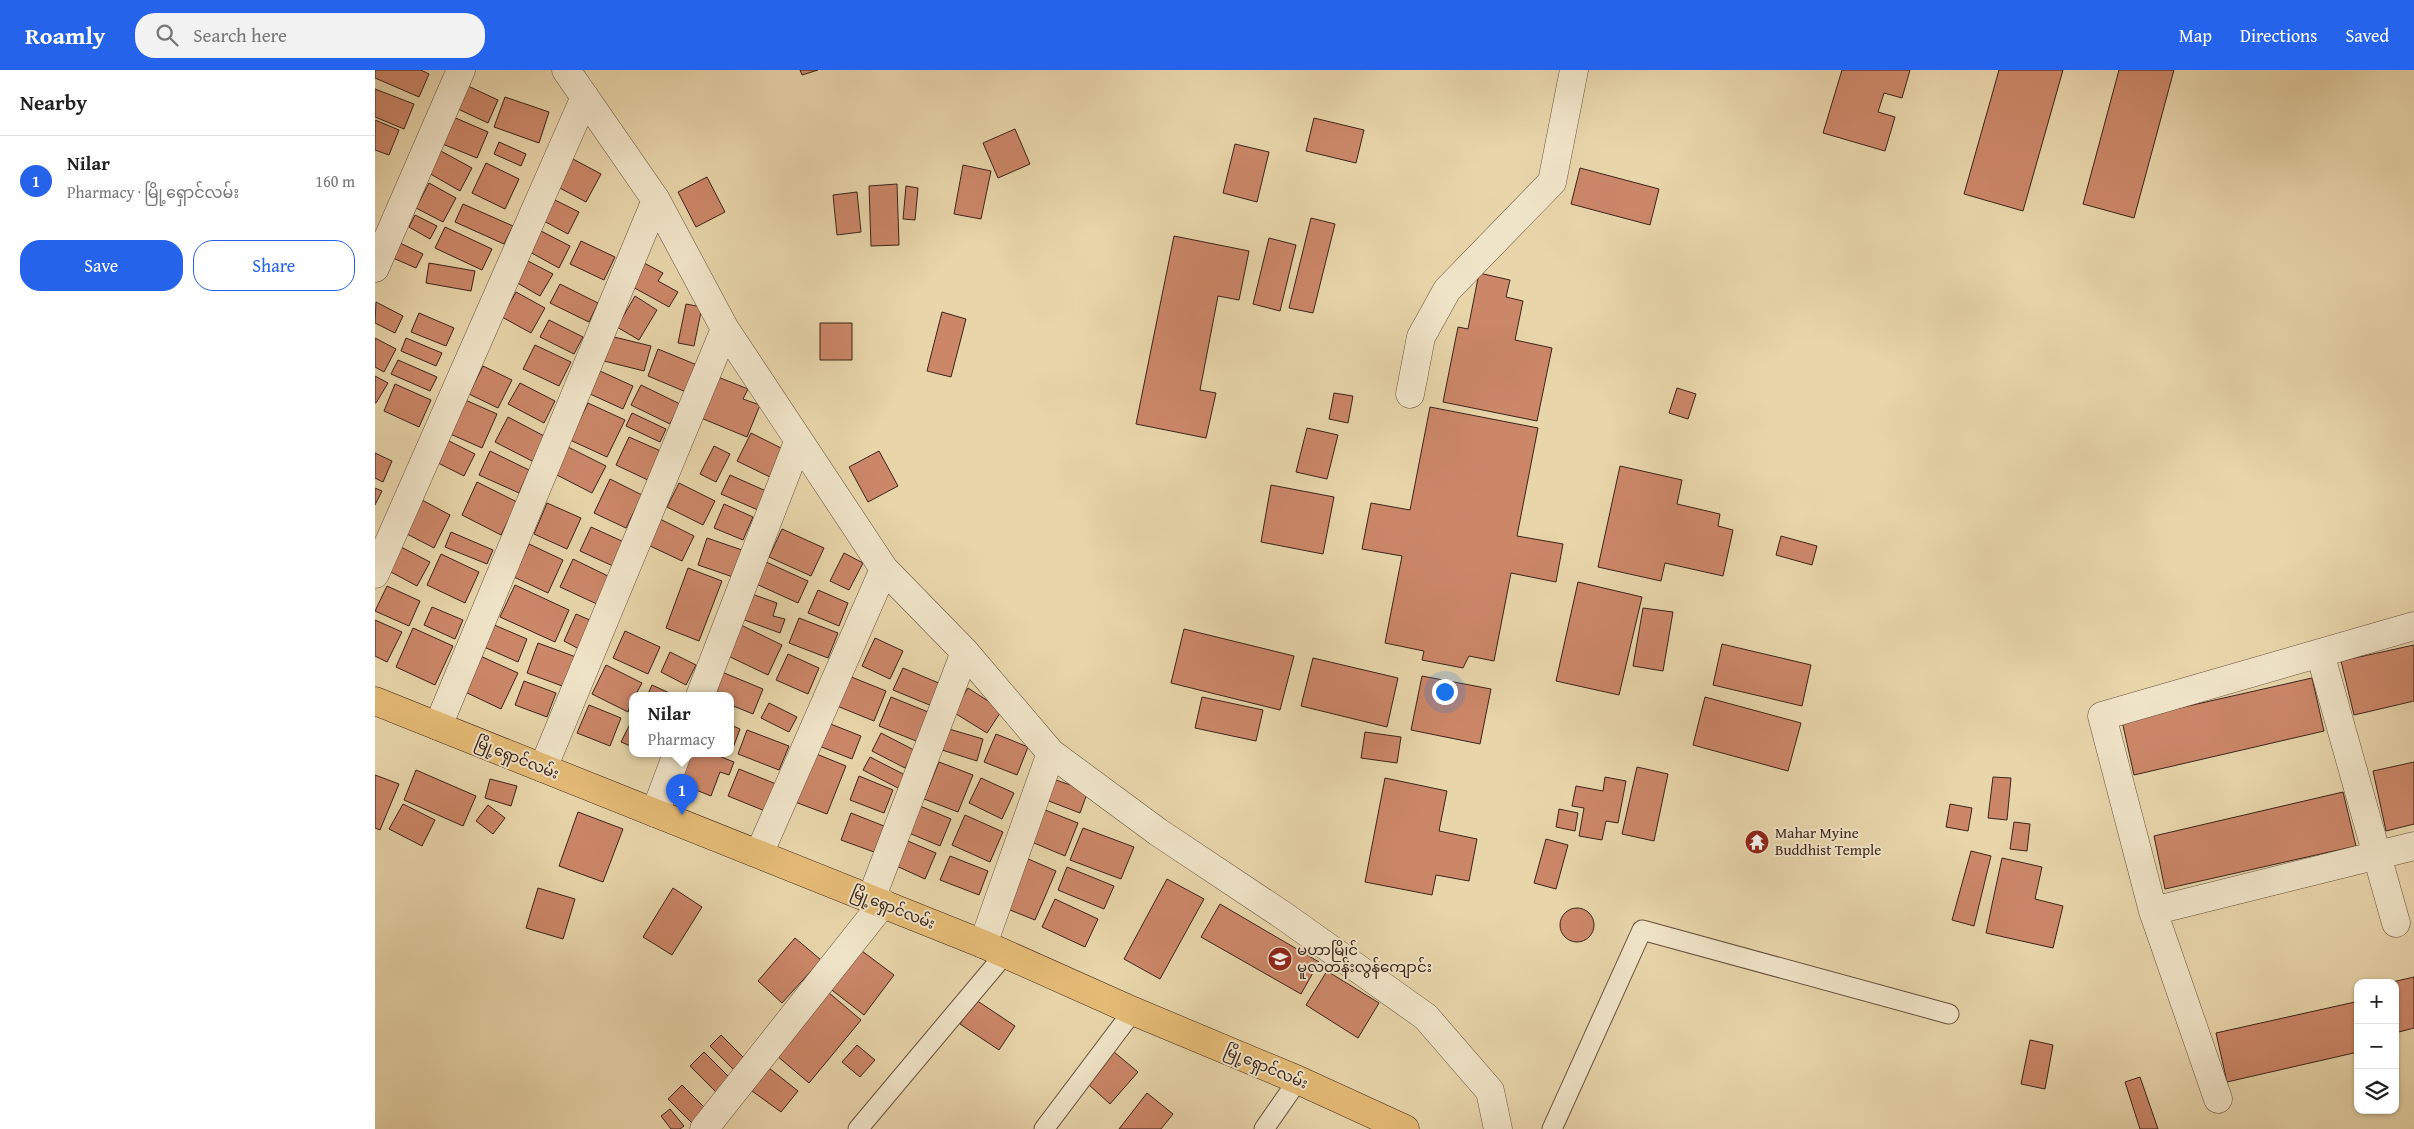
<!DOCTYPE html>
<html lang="en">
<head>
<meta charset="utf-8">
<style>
	body { margin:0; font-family:"Gentium Book Plus","Noto Sans Myanmar",serif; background:#f2f2f2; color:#222 }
	.controls { position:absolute; right:15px; bottom:15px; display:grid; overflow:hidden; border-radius:10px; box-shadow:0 1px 4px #0004 }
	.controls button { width:45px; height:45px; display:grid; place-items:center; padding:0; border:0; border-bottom:1px solid #e0e0e0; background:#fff; color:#222; font:25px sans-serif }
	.you { position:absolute; left:1069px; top:621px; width:18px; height:18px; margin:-12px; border:4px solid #fff; border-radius:50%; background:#1a73e8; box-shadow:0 0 0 8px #1a73e833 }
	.badge { display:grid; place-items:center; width:32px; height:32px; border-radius:50%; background:#2563eb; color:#fff; font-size:16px; font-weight:700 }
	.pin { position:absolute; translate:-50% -41px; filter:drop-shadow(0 1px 2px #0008) }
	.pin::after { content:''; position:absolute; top:26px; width:18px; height:15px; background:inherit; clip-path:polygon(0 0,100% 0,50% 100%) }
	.popup { position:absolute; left:254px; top:622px; width:105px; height:65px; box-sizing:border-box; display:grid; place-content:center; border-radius:10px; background:#fff; filter:drop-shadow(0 1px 4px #0005); font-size:16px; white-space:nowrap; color:#767676 }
	.popup b { font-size:19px; color:#222 }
	.popup::after { content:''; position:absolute; left:50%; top:100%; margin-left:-10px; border:10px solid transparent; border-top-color:#fff }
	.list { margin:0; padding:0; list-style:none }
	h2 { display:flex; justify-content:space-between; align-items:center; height:65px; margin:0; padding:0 20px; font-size:21px }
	h2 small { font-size:16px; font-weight:400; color:#767676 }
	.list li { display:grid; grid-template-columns:32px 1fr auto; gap:15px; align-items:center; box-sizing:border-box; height:90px; padding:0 20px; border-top:1px solid #e0e0e0 }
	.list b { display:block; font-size:19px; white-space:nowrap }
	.list p { margin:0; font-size:16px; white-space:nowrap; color:#767676 }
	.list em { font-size:16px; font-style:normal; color:#767676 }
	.actions { display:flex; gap:10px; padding:15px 20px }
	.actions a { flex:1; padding:11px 0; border:1px solid #2563eb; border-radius:20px; text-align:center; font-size:18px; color:#2563eb }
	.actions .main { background:#2563eb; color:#fff }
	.icon { flex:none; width:28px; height:28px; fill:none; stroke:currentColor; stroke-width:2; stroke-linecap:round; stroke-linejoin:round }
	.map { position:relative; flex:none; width:2039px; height:1059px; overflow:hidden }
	header { display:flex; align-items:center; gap:30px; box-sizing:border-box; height:70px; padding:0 25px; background:#2563eb; color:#fff }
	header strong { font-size:24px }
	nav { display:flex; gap:28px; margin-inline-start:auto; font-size:18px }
	.search { width:350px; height:45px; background:#f2f2f2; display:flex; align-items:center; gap:12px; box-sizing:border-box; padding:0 18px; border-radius:20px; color:#767676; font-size:19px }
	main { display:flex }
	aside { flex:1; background:#fff }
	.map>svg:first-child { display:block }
	.building { fill:#cc8769; stroke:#3b231a }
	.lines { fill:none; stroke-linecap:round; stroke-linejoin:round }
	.service-casing { stroke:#66503e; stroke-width:21 }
	.minor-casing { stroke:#66503e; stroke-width:29 }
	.trunk-casing { stroke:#3b231a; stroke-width:29 }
	.service { stroke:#f0e4c8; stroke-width:19 }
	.minor { stroke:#f0e4c8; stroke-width:28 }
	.trunk { stroke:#e4ba75; stroke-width:28 }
	.labels { text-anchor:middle; stroke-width:4; stroke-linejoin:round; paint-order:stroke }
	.street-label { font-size:15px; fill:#3b231a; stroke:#f0e4c8 }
	.poi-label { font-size:15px; fill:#3b231a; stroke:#f0e4c8; text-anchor:start }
</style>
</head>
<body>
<header>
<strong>Roamly</strong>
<div class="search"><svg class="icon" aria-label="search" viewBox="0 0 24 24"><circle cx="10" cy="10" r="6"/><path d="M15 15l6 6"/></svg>Search here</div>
<nav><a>Map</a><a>Directions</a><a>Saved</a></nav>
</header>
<main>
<aside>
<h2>Nearby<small></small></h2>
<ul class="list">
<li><span class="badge">1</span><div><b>Nilar</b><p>Pharmacy · မြို့ရှောင်လမ်း</p></div><em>160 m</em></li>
</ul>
<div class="actions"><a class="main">Save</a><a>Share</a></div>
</aside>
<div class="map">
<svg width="2039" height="1059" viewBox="0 0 2039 1059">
	<rect width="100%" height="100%" fill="#e8d5aa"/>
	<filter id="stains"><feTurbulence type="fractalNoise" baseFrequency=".004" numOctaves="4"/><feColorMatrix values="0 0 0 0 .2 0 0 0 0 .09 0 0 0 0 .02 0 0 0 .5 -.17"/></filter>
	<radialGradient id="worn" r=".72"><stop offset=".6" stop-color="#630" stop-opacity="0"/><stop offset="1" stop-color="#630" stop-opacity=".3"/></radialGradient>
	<!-- building -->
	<path class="building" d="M0 0H46L54 4 44 27 0 8Z
		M425 0H443L427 5Z
		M1467 0H1535L1527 28 1509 23 1503 42 1520 47 1510 81 1448 63Z
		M1624 0H1688L1648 141 1589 124Z
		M1744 0H1799L1759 148 1708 134Z
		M93 16 123 30 113 53 83 39Z
		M0 19 39 34 29 59 0 47Z
		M130 27 174 42 164 73 119 57Z
		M76 46 113 62 102 88 65 73Z
		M939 48 989 60 981 93 931 81Z
		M0 50 24 60 14 85 0 80Z
		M640 59 655 94 623 108 608 73Z
		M124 72 151 84 146 96 119 84Z
		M860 74 894 82 882 132 848 123Z
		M64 80 97 98 85 121 52 102Z
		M198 89 226 104 211 132 183 117Z
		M111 93 144 109 130 139 97 123Z
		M588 95 616 101 606 149 579 144Z
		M1205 98 1284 119 1275 155 1196 134Z
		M332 107 350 142 321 157 303 122Z
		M54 113 81 128 68 152 41 138Z
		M522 114 524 175 496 176 494 116Z
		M531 116 543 118 540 150 528 149Z
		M482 122 486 162 462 165 458 125Z
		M178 129 204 142 193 164 167 150Z
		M88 134 138 156 129 174 80 152Z
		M40 145 62 156 55 169 34 157Z
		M936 148 960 154 938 243 914 238Z
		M70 157 117 179 107 200 60 178Z
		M164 160 195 176 184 198 153 181Z
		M799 166 874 181 864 230 843 226 825 320 841 323 831 368 761 354Z
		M894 168 921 175 905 241 878 234Z
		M206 171 240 187 229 210 195 194Z
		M25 173 48 184 41 198 18 188Z
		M151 190 178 204 165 226 139 211Z
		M54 193 100 201 96 221 51 213Z
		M269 193 288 203 283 211 303 222 294 237 256 216Z
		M1104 203 1135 210 1131 227 1148 231 1140 270 1177 278 1162 351 1068 332 1083 257 1093 259Z
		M185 214 223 233 214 252 175 233Z
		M141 222 170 238 156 263 127 247Z
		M260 226 282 240 264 270 242 257Z
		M1 232 28 246 20 263 0 253Z
		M311 234 327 237 319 276 303 273Z
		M567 242 591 249 576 307 552 301Z
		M44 243 79 258 71 276 36 262Z
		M174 250 208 267 199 284 165 267Z
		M445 253H477V290H445Z
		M235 266 276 276 269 301 229 291Z
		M0 268 21 279 9 302 0 297Z
		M31 268 67 283 61 296 26 281Z
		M160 275 196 292 184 316 148 299Z
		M283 279 322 295 311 322 273 306Z
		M23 290 62 307 55 321 16 304Z
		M108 296 137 310 123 338 94 324Z
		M225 301 258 316 248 339 215 324Z
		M0 306 13 313 1 333H0Z
		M343 307 373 319 368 329 385 335 372 367 326 348Z
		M145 313 180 331 169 353 133 334Z
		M20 314 56 330 44 357 9 341Z
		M266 315 305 334 295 354 256 335Z
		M1302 318 1321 324 1313 349 1294 343Z
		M959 323 978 326 973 353 954 349Z
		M88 329 122 344 107 378 73 363Z
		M213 333 250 350 232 387 195 370Z
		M1055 337 1163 358 1142 466 1188 474 1181 512 1136 503 1119 591 1094 586 1088 598 1047 590 1049 581 1010 573 1027 486 987 479 996 433 1035 440Z
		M257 343 291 359 285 372 251 356Z
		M133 347 171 367 159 392 120 372Z
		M932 358 963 365 952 409 921 402Z
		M376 363 410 380 397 408 362 391Z
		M254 367 288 382 275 411 241 395Z
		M72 370 100 384 89 406 61 392Z
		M339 376 355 384 341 412 325 404Z
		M193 377 231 396 217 423 180 404Z
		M115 381 154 400 144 423 104 405Z
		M504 381 523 416 493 432 474 397Z
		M0 383 17 391 8 412 0 408Z
		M1245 396 1307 410 1302 434 1345 444 1343 456 1358 460 1348 506 1290 493 1286 511 1223 497Z
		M355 405 391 421 383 440 346 424Z
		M235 409 267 425 251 458 219 443Z
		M102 412 142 432 126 465 87 445Z
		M304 413 340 431 328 455 292 437Z
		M896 415 959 427 948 484 886 472Z
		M0 418 7 421 0 435Z
		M47 430 75 445 59 478 30 463Z
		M172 433 206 448 192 479 159 464Z
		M349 434 378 447 368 470 339 458Z
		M285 449 319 466 307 491 273 475Z
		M216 457 249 472 238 496 205 481Z
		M407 459 449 478 436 506 394 487Z
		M76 462 118 480 112 494 70 477Z
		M1406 466 1442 476 1437 495 1401 485Z
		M332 468 370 481 361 508 323 495Z
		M154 474 188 490 173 523 139 507Z
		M26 477 55 492 42 516 14 501Z
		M469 483 488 493 474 520 455 511Z
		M66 484 104 502 90 533 52 515Z
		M198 489 237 508 224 535 185 517Z
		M389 491 433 511 423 533 379 513Z
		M313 498 347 511 324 571 291 558Z
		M1203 512 1267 527 1244 625 1181 611Z
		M140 515 194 540 180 572 125 547Z
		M12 516 45 531 34 556 0 541Z
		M443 520 473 533 464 556 433 543Z
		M374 523 402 533 398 546 410 549 405 563 364 548Z
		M57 537 88 550 80 569 49 555Z
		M1268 538 1298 542 1288 601 1258 596Z
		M201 544 217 551 204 579 189 571Z
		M424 548 463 563 453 588 414 573Z
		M0 550 27 562 12 592 0 586Z
		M117 554 152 569 143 592 109 577Z
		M366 555 407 575 393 605 351 585Z
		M38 558 78 576 60 615 21 597Z
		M809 559 919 586 905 640 796 613Z
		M250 561 285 577 273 604 238 588Z
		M500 568 528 581 515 609 487 596Z
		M163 573 201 587 190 617 152 603Z
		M1347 574 1436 595 1427 636 1338 615Z
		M2039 575V631L1979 645 1966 591Z
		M295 582 321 595 311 615 286 602Z
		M413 584 444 598 433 624 401 610Z
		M103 585 143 603 126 639 86 620Z
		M938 588 1023 608 1012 657 926 636Z
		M231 595 267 613 260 626H258L253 642 217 624Z
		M528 598 566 614 557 636 518 620Z
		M347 602 388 619 378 644 356 635V626H337Z
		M474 606 511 621 499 651 462 636Z
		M1047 606 1116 619 1105 674 1036 660Z
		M1937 608 1949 661 1759 705 1747 651Z
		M149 611 181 623 172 647 140 635Z
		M277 615 301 626H272Z
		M593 618 627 640 612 663 578 642Z
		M516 627 558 644 546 673 504 656Z
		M827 627 888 640 881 671 820 658Z
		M1330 627 1426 653 1413 701 1318 675Z
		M394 633 422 647 414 662 386 648Z
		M214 635 246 648 235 676 202 663Z
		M257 650H258V677L246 672Z
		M453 653 486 666 477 689 444 676Z
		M356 655 365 659 358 678 356 677Z
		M574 659 608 669 602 691 567 680Z
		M372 660 414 676 404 700 363 684Z
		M990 662 1026 667 1022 693 986 688Z
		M506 663 539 680 530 698 497 681Z
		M621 664 653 677 642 705 609 692Z
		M439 683 471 696 452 744 420 732Z
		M312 684H339L359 692 354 705 345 702 336 726 301 712Z
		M495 687 530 705 523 718 488 700Z
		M564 692 598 705 583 742 549 729Z
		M2039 692V754L2011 761 1998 701Z
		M1262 697 1293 704 1279 771 1247 764Z
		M364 699 401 714 390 741 353 726Z
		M41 700 101 726 88 756 29 730Z
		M0 705 24 714 5 760 0 758Z
		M484 706 518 720 509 743 475 730Z
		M1230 707 1251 711 1243 753 1231 751 1227 770 1204 766 1209 738 1197 736 1201 716 1228 721Z
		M1618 707 1636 708 1632 750 1613 748Z
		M606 708 639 723 627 749 594 733Z
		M1010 708 1072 721 1064 761 1102 769 1094 811 1061 805 1057 825 990 812Z
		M115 709 142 716 136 736 110 728Z
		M678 709 713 721 705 743 671 730Z
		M1968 722 1981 776 1790 819 1779 766Z
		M28 734 60 750 47 776 14 759Z
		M1575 734 1597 738 1593 761 1571 757Z
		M113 735 130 748 118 764 101 751Z
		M545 736 576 749 565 776 534 763Z
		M665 738 703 753 690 786 652 770Z
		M1184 739 1203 743 1200 761 1181 757Z
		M203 742 248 759 228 812 184 796Z
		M476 743 509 756 499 782 466 770Z
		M590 745 628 762 615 792 577 775Z
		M1639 752 1655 754 1652 781 1635 779Z
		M708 758 759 777 746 809 695 790Z
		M528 769 561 783 550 809 517 794Z
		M1171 769 1193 775 1181 819 1159 813Z
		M1596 781 1616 786 1599 856 1577 850Z
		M575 786 613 801 604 825 565 810Z
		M651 788 681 801 660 850 630 838Z
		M1627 788 1667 797 1660 829 1688 836 1678 878 1611 863Z
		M692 797 739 816 729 839 683 820Z
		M792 809 829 829 785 909 749 889Z
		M163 818 200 829 188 869 151 858Z
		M298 818 327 837 297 885 268 867Z
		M680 829 723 849 710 877 667 857Z
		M845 834 944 892 926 924 826 867Z
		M1185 855a17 17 0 1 1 34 0a17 17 0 1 1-34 0Z
		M420 868 446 890 407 933 383 911Z
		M483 878 519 905 489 945 453 917Z
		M952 901 1004 933 983 968 931 935Z
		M2039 907V958L2020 963V913H2013Z
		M453 922 486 950 434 1013 401 985Z
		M601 930 640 956 624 980 585 954Z
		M1980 932 1983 945V982L1852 1012 1841 963Z
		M346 965 370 989 359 1000 335 976Z
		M1655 970 1678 975 1670 1019 1646 1014Z
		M482 975 500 990 485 1007 467 992Z
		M329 982 355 1008 341 1022 315 996Z
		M739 982 763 1002 735 1034 713 1014Z
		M394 998 423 1021 406 1042 377 1021Z
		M1765 1007 1783 1059H1765L1750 1012Z
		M307 1015 333 1041 319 1055 293 1029Z
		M772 1023 798 1044 786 1059H744Z
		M295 1039 309 1056 305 1059H296L286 1046Z"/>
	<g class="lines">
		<defs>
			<path id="service" d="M483 1059 630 884
				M669 1059 758 941
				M889 1059 923 1010
				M1177 1059 1267 860 1574 944"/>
			<path id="minor" d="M191 0 281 130 350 259 509 499 590 582 676 683 783 762 909 846 1051 947 1115 1021 1123 1059
				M0 198 86 0
				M1035 324 1046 267 1072 220 1177 112 1199 0
				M0 504 210 27
				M1945 583 2021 853
				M325 626 423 372
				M63 656 281 130
				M168 698 350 259
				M280 743 302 684
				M384 784 509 499
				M496 829 590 582
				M1778 841 2039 776
				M608 874 676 683
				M1843 1029 1778 841 1727 646 2039 556
				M329 1059 508 833"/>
			<path id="trunk" d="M0 631 608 874 758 941 923 1010 1030 1059"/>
		</defs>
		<!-- service casing -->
		<use href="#service" class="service-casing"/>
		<!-- minor casing -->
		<use href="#minor" class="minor-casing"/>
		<!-- trunk casing -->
		<use href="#trunk" class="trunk-casing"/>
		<!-- service -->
		<use href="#service" class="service"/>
		<!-- minor -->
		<use href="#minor" class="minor"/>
		<!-- trunk -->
		<use href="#trunk" class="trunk"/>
	</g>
	<!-- icons -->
	<defs>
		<symbol id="temple-disc" viewBox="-11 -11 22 22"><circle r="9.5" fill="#8f2418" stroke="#f0e4c8"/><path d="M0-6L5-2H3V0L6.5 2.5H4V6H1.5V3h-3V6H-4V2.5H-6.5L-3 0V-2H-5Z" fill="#fff"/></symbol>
		<symbol id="school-disc" viewBox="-11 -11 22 22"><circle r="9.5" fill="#8f2418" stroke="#f0e4c8"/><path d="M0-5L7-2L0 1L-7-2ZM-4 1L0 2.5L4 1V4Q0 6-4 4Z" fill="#fff"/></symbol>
	</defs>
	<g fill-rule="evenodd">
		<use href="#temple-disc" x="1368" y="758" width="28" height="28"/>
		<use href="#school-disc" x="891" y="875" width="28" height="28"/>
	</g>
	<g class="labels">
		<!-- street labels -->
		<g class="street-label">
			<text transform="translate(142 688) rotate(22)" y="5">မြို့ရှောင်လမ်း</text>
			<text transform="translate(518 838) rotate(22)" y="5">မြို့ရှောင်လမ်း</text>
			<text transform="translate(891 997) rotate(23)" y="5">မြို့ရှောင်လမ်း</text>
		</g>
		<!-- poi labels -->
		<g class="poi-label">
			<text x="1400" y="768">Mahar Myine<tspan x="1400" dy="17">Buddhist Temple</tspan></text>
			<text x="922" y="885">မဟာမြိုင်<tspan x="922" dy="17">မူလတန်းလွန်ကျောင်း</tspan></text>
		</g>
	</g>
	<rect width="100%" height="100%" filter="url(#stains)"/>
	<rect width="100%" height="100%" fill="url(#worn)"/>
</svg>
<div class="controls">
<button>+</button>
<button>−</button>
<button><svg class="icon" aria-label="layers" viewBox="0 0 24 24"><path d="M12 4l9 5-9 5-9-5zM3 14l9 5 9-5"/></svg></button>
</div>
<div class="you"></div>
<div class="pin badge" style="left:307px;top:745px">1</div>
<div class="popup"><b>Nilar</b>Pharmacy</div>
</div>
</main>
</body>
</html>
